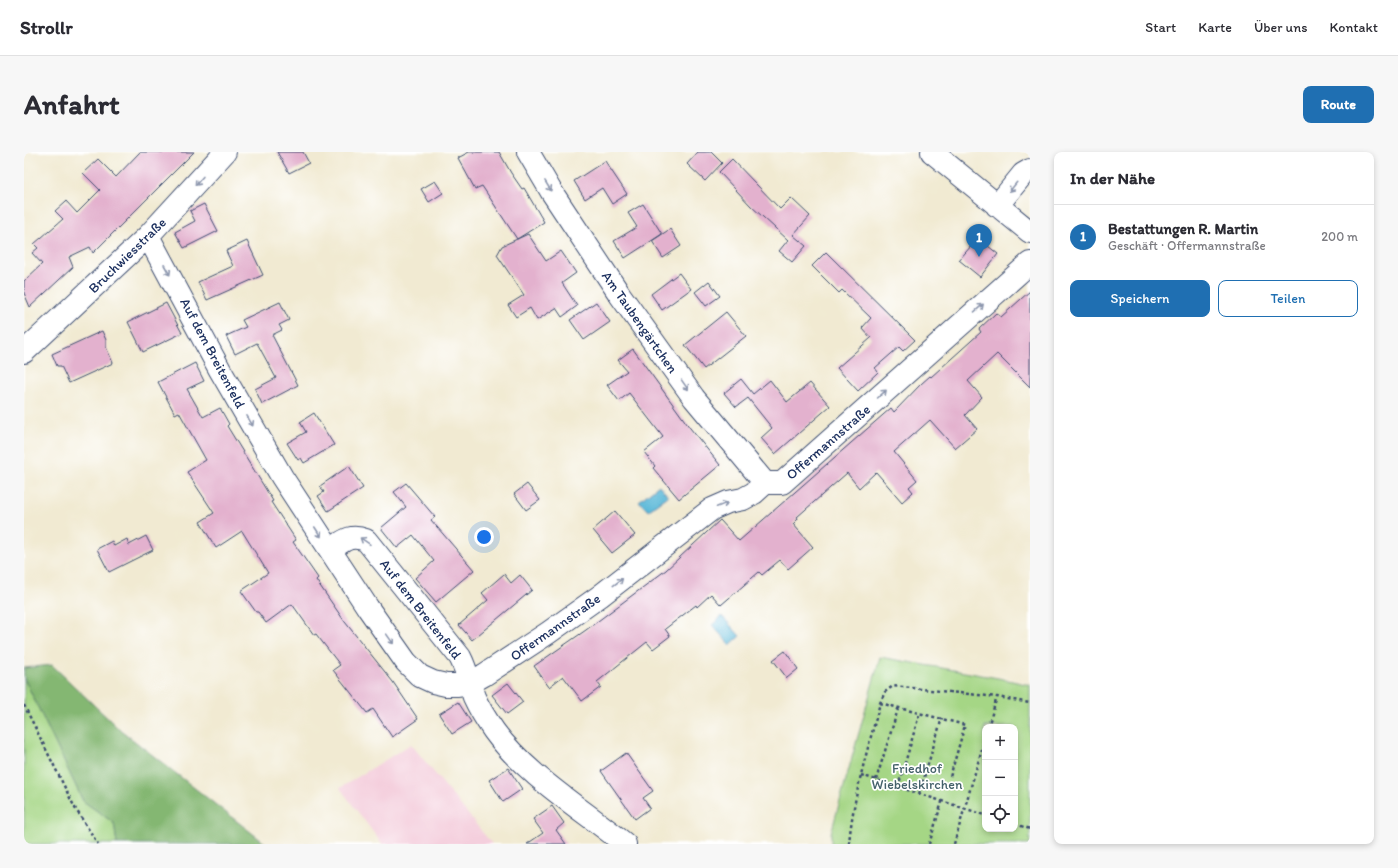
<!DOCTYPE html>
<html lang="de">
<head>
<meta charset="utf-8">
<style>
	body { margin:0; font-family:Itim,sans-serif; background:#f7f7f7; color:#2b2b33 }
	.controls { position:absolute; right:12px; bottom:12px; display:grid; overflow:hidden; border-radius:8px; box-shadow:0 2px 6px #0003 }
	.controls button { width:36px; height:36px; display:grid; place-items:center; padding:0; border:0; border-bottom:1px solid #e1e1e2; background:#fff; color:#2b2b33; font:20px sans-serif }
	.you { position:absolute; left:460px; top:385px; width:14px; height:14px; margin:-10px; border:3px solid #fff; border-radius:50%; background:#1a73e8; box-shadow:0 0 0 6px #1a73e833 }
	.badge { display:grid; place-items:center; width:26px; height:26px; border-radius:50%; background:#1f6fb2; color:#fff; font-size:13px; font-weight:700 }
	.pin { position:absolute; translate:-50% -33px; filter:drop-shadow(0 1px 2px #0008) }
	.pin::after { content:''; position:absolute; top:21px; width:14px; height:12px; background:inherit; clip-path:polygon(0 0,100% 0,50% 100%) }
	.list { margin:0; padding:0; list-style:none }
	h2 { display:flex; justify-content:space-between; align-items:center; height:52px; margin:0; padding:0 16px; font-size:17px }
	h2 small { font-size:13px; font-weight:400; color:#7c7c81 }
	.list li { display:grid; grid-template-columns:26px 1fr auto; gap:12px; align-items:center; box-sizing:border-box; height:64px; padding:0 16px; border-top:1px solid #e1e1e2 }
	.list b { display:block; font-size:15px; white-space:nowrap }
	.list p { margin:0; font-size:13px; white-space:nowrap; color:#7c7c81 }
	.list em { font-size:13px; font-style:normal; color:#7c7c81 }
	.actions { display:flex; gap:8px; padding:12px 16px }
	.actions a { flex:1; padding:9px 0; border:1px solid #1f6fb2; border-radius:8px; text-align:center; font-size:14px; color:#1f6fb2 }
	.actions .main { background:#1f6fb2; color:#fff }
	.icon { flex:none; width:22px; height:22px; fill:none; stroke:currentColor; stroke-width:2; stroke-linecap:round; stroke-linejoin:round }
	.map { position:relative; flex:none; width:1006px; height:692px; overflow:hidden; border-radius:8px }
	header { display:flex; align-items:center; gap:24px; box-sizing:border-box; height:56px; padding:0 20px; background:#fff; border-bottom:1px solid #e1e1e2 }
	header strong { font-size:19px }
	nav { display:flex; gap:22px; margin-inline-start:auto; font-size:14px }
	.intro { display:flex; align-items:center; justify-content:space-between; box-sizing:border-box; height:96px; padding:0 24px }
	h1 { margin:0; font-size:28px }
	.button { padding:10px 18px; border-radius:8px; background:#1f6fb2; color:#fff; font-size:14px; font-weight:700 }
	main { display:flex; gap:24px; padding:0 24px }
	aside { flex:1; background:#fff; border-radius:8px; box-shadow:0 2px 6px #0003 }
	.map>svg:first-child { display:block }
	.built { fill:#f4cfdd }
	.green { fill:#a5d685; stroke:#608272; fill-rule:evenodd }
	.forest { fill:#84b772; stroke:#507368 }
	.water { fill:#5ab8d8; stroke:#3a749b }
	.building { fill:#e3b1ce }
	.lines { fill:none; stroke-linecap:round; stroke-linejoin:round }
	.minor-casing { stroke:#3b4b6f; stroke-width:24 }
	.path { stroke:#3b4b6f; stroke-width:2.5; stroke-dasharray:3 3; stroke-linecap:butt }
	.minor { stroke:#fff; stroke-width:22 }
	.oneway { stroke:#8d97ae }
	.labels { text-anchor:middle; stroke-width:3.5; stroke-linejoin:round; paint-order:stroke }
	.street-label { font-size:14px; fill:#1b2f5e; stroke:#fff }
	.park-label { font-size:14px; fill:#44616a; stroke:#fff }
</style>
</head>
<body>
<header>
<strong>Strollr</strong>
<nav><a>Start</a><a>Karte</a><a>Über uns</a><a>Kontakt</a></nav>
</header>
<div class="intro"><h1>Anfahrt</h1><a class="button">Route</a></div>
<main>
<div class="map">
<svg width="1006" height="692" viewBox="0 0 1006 692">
	<rect width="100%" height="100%" fill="#fff"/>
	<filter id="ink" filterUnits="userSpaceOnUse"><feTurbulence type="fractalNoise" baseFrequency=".025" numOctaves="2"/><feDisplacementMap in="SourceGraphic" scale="8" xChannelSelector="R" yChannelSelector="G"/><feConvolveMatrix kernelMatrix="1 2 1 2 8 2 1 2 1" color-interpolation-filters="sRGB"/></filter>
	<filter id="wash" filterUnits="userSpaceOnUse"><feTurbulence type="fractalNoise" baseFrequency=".012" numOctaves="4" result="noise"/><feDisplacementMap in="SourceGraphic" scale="16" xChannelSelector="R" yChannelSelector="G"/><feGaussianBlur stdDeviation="0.9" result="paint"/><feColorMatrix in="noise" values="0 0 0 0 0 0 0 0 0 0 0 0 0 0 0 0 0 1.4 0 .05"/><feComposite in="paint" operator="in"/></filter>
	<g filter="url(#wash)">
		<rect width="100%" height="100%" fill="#f1ead2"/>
		<!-- built -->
		<path class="built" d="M387 592 468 692H358L316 636Z"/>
		<!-- green -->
		<path class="green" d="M856 505 974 526 1006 533V692H807V681ZM961 575H991V677H961Z
			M0 526 59 649 90 671 93 692H0Z"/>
		<!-- forest -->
		<path class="forest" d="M28 513 94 576 242 692H93L90 671 59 649 0 526V516Z"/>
		<!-- water -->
		<path class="water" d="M635 333 644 344 624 359 615 349Z
			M698 464 716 484 706 493 688 473Z"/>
		<g id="blocks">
			<!-- building -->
			<path class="building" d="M116 0H170L69 101 66 95 45 105 49 115 6 155 0 141V129L18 112 8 101 14 96 10 92 39 67 31 59 42 49 53 61 76 38 59 21 74 7 92 25Z
				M253 0H279L285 11 265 21Z
				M445 0H475L487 21 498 37 500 36 520 70 493 87 458 34 451 37 434 6Z
				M674 0H687L698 11 681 29 663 12Z
				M708 7 756 57 767 46 786 64 769 83 782 94 768 110 755 99 764 88 727 54 695 20Z
				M581 9 603 42 588 52 578 36 561 47 550 29Z
				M411 29 419 41 405 50 397 37Z
				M180 52 194 79 160 96 151 80 171 69 166 59Z
				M619 52 638 82 601 106 590 89 613 75 604 61Z
				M646 77 657 94 639 106 628 89Z
				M504 82 522 109 537 99 552 121 538 131 553 154 538 165 532 156 513 168 506 156 492 165 484 153 500 143 473 103 478 94Z
				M954 86 974 102 956 125 935 108Z
				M223 89 239 123 183 148 174 130 209 114 202 99Z
				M802 100 891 188 879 199 875 195 851 216 854 220 834 239 813 216 847 186 838 176 847 166 818 138 815 141 788 114Z
				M655 121 667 137 638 158 627 142Z
				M685 129 696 144 682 154 671 140Z
				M1006 139V235L973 202 944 229 958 245 941 263 953 277 931 296 906 268 870 300 893 328 885 335 889 340 878 350 852 320 835 336 823 321 773 365 774 367 769 372 789 395 764 417 756 408 738 423 735 420 697 453 687 442 673 455 672 453 641 477 646 484 629 497 623 490 573 530 577 535 558 549 539 524 525 535 510 514 562 478 642 418 696 368 715 389 867 256 870 260 897 232 906 224 907 225 957 180 955 177 972 161 977 165Z
				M256 150 265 168 255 173 258 178 248 183 274 233 238 252 231 237 252 226 233 191 211 202 202 184 222 175 218 168Z
				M572 150 586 170 560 188 546 168Z
				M142 151 158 181 119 200 104 170Z
				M702 160 722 184 680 217 661 193Z
				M78 179 82 188V195L89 211 45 231 37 214H33L28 202Z
				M609 197 666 276 696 313 655 347 629 316 631 314 620 300 639 285 605 241 595 249 583 233 603 219 594 208Z
				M171 211 180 229 163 237 179 265 196 256 205 272 203 274 249 349 247 350 272 388 269 390 294 426 292 428 321 470 369 530 394 567 368 585 349 557 343 561 309 518 316 513 292 482 290 483 268 452 242 471 234 460H232L217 439 244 421 218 379 192 396 176 370 190 361 163 320 182 308 155 260 151 262 134 230Z
				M717 227 729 242 746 228 763 250 786 231 806 254 751 302 737 286 748 276 724 246 712 255 700 241Z
				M290 261 310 293 280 311 277 306 274 308 263 291 282 280 276 270Z
				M325 314 339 336 304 359 294 344 300 340 296 334Z
				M382 331 411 365 407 368 450 418 412 450 391 426 410 409 389 383 373 396 357 376 382 355 370 340Z
				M503 332 516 348 502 358 490 342Z
				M591 359 611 383 588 401 569 378Z
				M122 384 129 398 85 420 73 397 88 389 90 394 103 387 105 393Z
				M480 422 487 431 496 423 508 438 448 488 435 473 464 448 458 441Z
				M761 499 774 517 763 526 749 508Z
				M484 531 499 550 483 562 468 543Z
				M434 550 447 570 428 582 415 562Z
				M602 601 629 639 619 646 626 656 611 667 577 619Z
				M484 616 498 637 479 650 465 628Z
				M528 654 540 671 532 678 542 692H503L519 681 509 667Z"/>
		</g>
	</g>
	<g filter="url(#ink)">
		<use href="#blocks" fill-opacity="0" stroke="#3b4b6f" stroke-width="1"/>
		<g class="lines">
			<defs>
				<path id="minor" d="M504 0 527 39 596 143 670 246 741 331
					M908 0 1006 80
					M973 54 999 22 1006 18
					M124 84 196 218 258 325 344 456 382 510 396 524 409 530 422 533H434L446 531 460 523 524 481 576 444 688 357 704 350 719 347 730 341 741 331H758L1006 111
					M0 200 124 84 201 0
					M306 398C320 389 325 382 342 388L436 505C443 518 445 531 450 545 455 556 463 569 470 579 502 623 558 657 601 692"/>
			</defs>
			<!-- minor casing -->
			<use href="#minor" class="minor-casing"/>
			<!-- path -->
			<path class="path" d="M856 551 941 573 926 625
				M0 553 51 656 74 692
				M964 575 973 545
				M837 623 961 663
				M852 628 875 554
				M874 635 896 560
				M895 642 918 566
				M991 672 1006 677
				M825 692C829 644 844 597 856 551L861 540 869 534 973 545 1006 551
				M905 692 918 650
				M930 692 961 587"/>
			<!-- minor -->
			<use href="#minor" class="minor"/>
		</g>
		<!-- one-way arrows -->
		<defs><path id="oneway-shaft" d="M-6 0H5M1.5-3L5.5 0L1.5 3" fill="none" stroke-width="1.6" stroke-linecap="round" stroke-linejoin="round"/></defs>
		<g class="oneway">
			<use href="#oneway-shaft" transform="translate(175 29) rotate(131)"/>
			<use href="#oneway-shaft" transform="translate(524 34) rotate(59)"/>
			<use href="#oneway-shaft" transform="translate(989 35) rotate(129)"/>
			<use href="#oneway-shaft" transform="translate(143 118) rotate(61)"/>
			<use href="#oneway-shaft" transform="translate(955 156) rotate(-41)"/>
			<use href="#oneway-shaft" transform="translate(661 233) rotate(55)"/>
			<use href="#oneway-shaft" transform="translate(858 242) rotate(-42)"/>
			<use href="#oneway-shaft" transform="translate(226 269) rotate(60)"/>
			<use href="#oneway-shaft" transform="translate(698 353) rotate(-22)"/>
			<use href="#oneway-shaft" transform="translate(294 380) rotate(57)"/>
			<use href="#oneway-shaft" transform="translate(341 389) rotate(-146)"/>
			<use href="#oneway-shaft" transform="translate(594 430) rotate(-37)"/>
			<use href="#oneway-shaft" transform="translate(366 487) rotate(55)"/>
		</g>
	</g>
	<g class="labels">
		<!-- street labels -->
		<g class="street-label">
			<text transform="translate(103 103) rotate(-44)" y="5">Bruchwiesstraße</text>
			<text transform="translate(616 170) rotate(55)" y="5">Am Taubengärtchen</text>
			<text transform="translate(189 201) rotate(62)" y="5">Auf dem Breitenfeld</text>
			<text transform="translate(804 290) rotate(-41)" y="5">Offermannstraße</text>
			<text transform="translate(397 457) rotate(52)" y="5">Auf dem Breitenfeld</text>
			<text transform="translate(531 475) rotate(-35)" y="5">Offermannstraße</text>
		</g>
		<!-- park labels -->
		<g class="park-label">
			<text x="893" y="621">Friedhof<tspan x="893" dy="16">Wiebelskirchen</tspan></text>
		</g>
	</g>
</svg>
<div class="controls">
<button>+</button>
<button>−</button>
<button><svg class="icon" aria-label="locate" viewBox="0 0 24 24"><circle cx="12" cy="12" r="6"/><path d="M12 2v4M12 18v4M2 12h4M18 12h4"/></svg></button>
</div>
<div class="you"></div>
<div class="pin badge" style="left:955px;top:105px">1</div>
</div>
<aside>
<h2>In der Nähe<small></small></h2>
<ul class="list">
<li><span class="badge">1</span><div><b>Bestattungen R. Martin</b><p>Geschäft · Offermannstraße</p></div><em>200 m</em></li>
</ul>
<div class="actions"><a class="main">Speichern</a><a>Teilen</a></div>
</aside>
</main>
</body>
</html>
